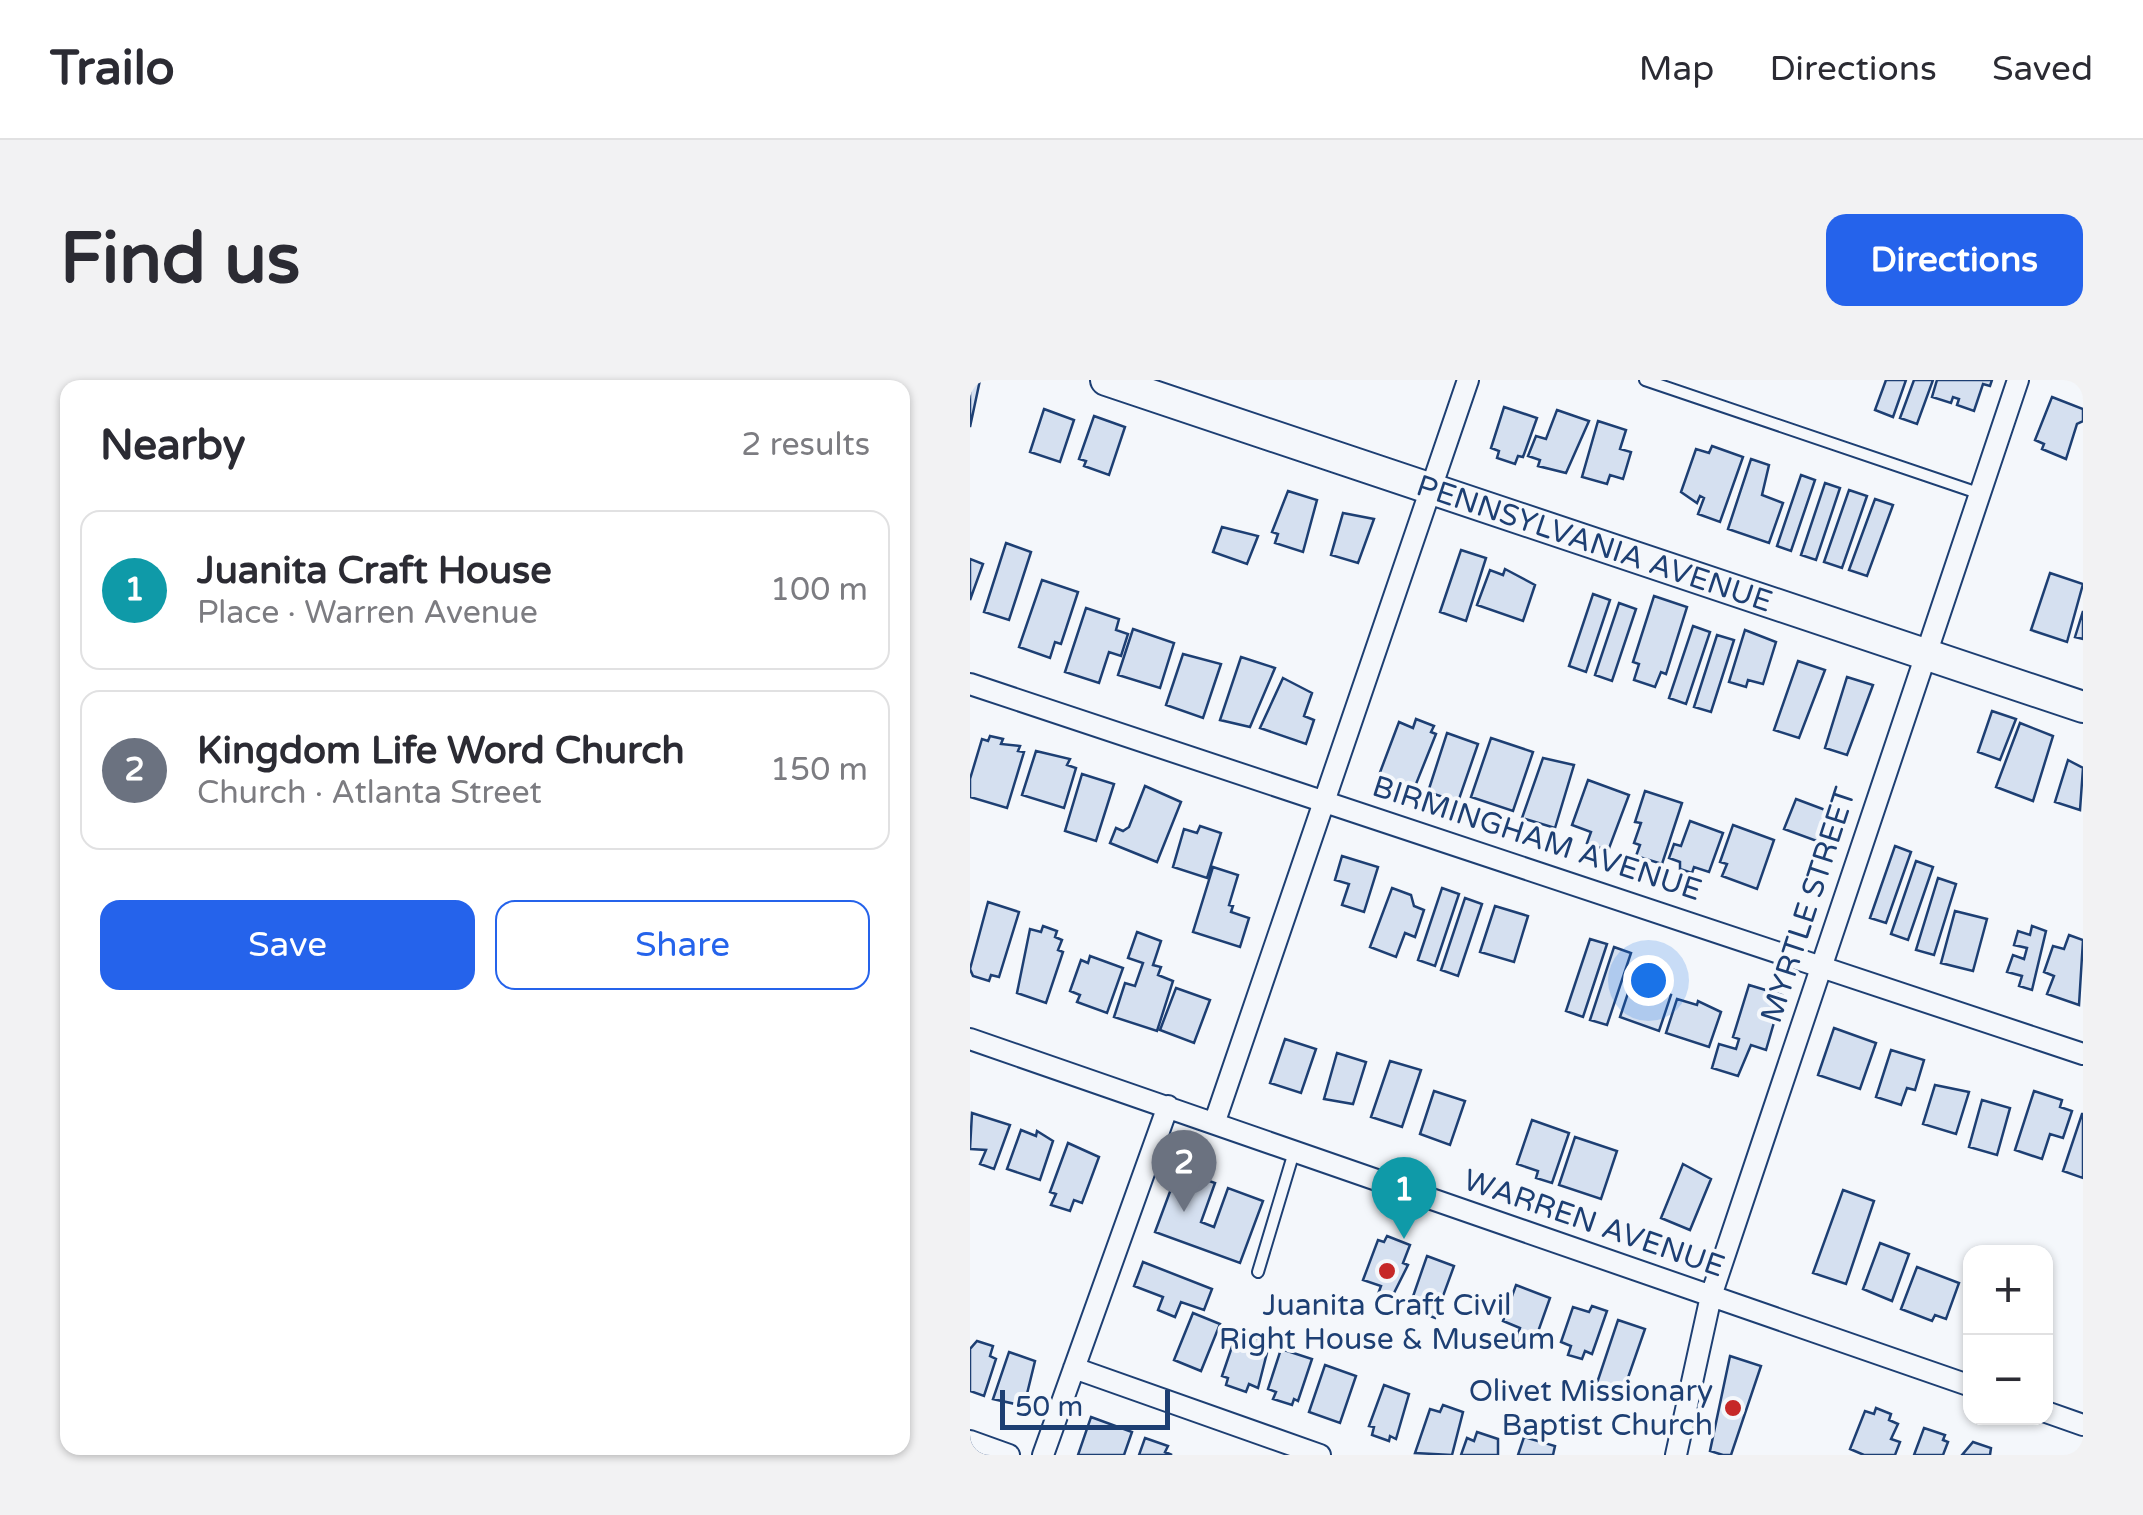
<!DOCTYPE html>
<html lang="en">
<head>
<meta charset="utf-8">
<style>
	body { margin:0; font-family:"Varela Round",sans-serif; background:#f2f2f3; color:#2b2b33 }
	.controls { position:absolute; right:30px; bottom:30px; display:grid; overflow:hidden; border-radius:20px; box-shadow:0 2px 8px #0004 }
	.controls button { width:90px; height:90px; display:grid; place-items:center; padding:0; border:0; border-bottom:2px solid #e1e1e2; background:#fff; color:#2b2b33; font:50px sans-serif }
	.scale { position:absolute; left:30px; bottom:25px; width:170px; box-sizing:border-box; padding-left:10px; border:5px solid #1d3f73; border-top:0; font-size:28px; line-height:35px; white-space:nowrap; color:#1d3f73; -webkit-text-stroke:8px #f4f7fb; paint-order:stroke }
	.you { position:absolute; left:678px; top:600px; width:35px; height:35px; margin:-25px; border:8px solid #fff; border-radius:50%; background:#1a73e8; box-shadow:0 0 0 15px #1a73e833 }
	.badge { display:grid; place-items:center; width:65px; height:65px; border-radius:50%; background:#2563eb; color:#fff; font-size:32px; font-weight:700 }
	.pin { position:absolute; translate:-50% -82px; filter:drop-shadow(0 2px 5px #0008) }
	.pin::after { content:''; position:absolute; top:52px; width:35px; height:30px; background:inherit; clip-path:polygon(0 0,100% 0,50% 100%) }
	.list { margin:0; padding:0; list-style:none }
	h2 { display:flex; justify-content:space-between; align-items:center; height:130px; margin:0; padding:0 40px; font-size:42px }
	h2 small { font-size:32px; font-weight:400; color:#7c7c81 }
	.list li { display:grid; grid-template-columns:65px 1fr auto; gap:30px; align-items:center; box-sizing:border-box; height:160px; margin:0 20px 20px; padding:0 20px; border:2px solid #e1e1e2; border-radius:20px }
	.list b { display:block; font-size:38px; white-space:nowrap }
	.list p { margin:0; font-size:32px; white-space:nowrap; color:#7c7c81 }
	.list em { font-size:32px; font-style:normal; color:#7c7c81 }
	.actions { display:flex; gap:20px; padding:30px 40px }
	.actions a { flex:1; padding:22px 0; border:2px solid #2563eb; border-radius:20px; text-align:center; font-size:35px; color:#2563eb }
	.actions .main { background:#2563eb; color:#fff }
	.map { position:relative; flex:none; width:1113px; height:1075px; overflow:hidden; border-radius:20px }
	header { display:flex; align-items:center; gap:60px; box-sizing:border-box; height:140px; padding:0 50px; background:#fff; border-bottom:2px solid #e1e1e2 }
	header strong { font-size:48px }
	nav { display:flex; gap:55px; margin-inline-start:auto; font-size:35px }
	.intro { display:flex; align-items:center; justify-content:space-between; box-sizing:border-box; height:240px; padding:0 60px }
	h1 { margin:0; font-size:70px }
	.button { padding:25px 45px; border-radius:20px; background:#2563eb; color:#fff; font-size:35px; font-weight:700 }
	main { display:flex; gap:60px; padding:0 60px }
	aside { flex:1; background:#fff; border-radius:20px; box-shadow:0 2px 8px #0004 }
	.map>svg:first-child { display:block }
	.building { fill:#d5e0f0; stroke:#1d3f73; stroke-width:2.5 }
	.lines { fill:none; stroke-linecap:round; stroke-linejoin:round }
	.lane-casing { stroke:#1d3f73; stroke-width:14 }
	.street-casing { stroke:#1d3f73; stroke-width:24 }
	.secondary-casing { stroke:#1d3f73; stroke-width:34 }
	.lane { stroke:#f4f7fb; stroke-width:10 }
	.street { stroke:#f4f7fb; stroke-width:20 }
	.secondary { stroke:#f4f7fb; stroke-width:30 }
	.poi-dot { fill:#c62828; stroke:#f4f7fb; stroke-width:4 }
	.labels { text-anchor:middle; stroke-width:8; stroke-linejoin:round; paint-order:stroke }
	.street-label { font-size:30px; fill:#1d3f73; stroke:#f4f7fb }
	.poi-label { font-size:30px; fill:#1d3f73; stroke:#f4f7fb }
</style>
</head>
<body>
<header>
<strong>Trailo</strong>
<nav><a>Map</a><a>Directions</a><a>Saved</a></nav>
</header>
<div class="intro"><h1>Find us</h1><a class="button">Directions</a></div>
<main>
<aside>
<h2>Nearby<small>2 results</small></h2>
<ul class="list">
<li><span class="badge" style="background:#0f9aa8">1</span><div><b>Juanita Craft House</b><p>Place · Warren Avenue</p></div><em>100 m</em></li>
<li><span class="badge" style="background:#6b7280">2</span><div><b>Kingdom Life Word Church</b><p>Church · Atlanta Street</p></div><em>150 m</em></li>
</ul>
<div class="actions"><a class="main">Save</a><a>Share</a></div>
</aside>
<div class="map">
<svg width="1113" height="1075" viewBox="0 0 1113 1075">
	<rect width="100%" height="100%" fill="#f4f7fb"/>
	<!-- building -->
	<path class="building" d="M0 0H10L0 47Z
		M916 0H936L923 37 905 30Z
		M944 0H963L947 44 930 38Z
		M967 0H1022L1020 6 1013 4 1004 31 987 25 989 19 983 17 981 23 962 17Z
		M1082 17 1113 29V41L1107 44 1096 79 1072 69 1074 64 1065 60Z
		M534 27 567 38 553 77 548 76 545 84 527 78 529 71 521 68Z
		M74 29 104 40 90 82 60 72Z
		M587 30 619 41 596 93 568 86 570 80 558 76 566 56 576 59Z
		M124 36 155 47 139 95 114 86 116 81 109 79Z
		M628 41 656 50 650 69 661 72 653 99 640 95 637 104 612 97Z
		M742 66 773 77 750 142 728 134 734 118 730 116 727 123 711 112 726 69 739 73Z
		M781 79 799 85 792 115 813 123 799 163 758 149Z
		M831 95 845 100 821 171 807 166Z
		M855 103 870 108 846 180 831 175Z
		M879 110 897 116 872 188 854 182Z
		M318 111 347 120 333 172 305 163 308 154 302 152Z
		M905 119 923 125 897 196 879 190Z
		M373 133 404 139 388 183 361 175Z
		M252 147 288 156 277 184 243 172Z
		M36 163 61 172 39 240 14 232Z
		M491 170 516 178 496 241 470 232Z
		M0 179 13 184 0 220Z
		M535 189 565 205 553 241 507 225 520 190 533 195Z
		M1080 193 1113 204 1097 262 1061 250Z
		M72 200 108 212 91 264 85 262 80 278 49 267Z
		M623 214 640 220 616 292 599 286Z
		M684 216 717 227 696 294 691 292 685 307 664 300 669 284 663 282Z
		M649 223 666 229 642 301 625 295Z
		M116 228 149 239 146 250 158 254 151 276 139 272 129 303 95 292Z
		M1113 231V259L1105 257Z
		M723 246 740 252 716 324 699 318Z
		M163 249 204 263 190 308 148 295Z
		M775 250 806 262 793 304 778 300 776 307 759 302Z
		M747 255 764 260 741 332 724 327Z
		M213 274 251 284 233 338 196 325Z
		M271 277 305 288 280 347 250 340Z
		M828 281 855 290 829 358 804 350Z
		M877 297 903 305 877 375 855 368Z
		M313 298 342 313 334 336 344 340 336 364 290 348Z
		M1022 331 1046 339 1030 380 1008 372Z
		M446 339 464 346 461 352 466 354 444 409 409 395 429 342 443 348Z
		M1050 343 1083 356 1063 421 1026 407Z
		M477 353 508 364 488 422 458 412Z
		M20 356 33 359 31 364 50 366 48 371 54 372 37 428 0 417V399L12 359 18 361Z
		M521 358 563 372 543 431 501 417Z
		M66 371 100 379 97 385 106 388 94 428 52 415Z
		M573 378 604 385 585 448 552 438Z
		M1098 380 1113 388 1110 430 1085 422Z
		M112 394 144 404 126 461 95 451Z
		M618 400 659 415 638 471 617 463 621 452 602 445Z
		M175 406 211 422 187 482 140 463 146 448 153 451 159 447Z
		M675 411 712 423 692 484 666 476 670 465 664 463 671 443 665 442Z
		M826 419 874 437 863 467 814 449Z
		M720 441 753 453 739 492 724 487 722 493 710 489V482L699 478 704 464 711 466Z
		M763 445 804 460 787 509 752 496 757 484 750 482Z
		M230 446 251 453 237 498 203 487 214 449 227 453Z
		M925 466 941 472 916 543 900 538Z
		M372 476 408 487 394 532 372 525 379 504 365 500Z
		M946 481 963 487 938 560 921 554Z
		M243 487 268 495 259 525 263 526 261 532 279 538 270 567 223 552Z
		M968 498 986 504 964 575 946 570Z
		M422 508 441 515 444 526 454 530 445 557 435 553 426 577 400 567Z
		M472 508 489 514 465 586 448 580Z
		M495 518 512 524 488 596 471 590Z
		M18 522 49 532 29 597 21 595 19 601 3 596 0 589Z
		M525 526 558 536 544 582 510 572Z
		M985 531 1017 539 1003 591 971 583Z
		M73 546 87 551 85 557 92 560 88 570 93 572 76 623 47 613 60 549 71 552Z
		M1062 546 1076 551 1062 610 1049 606 1052 596 1037 592 1043 575 1054 579 1057 568 1044 565 1048 551 1060 555Z
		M167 552 191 561 183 585 191 587 188 595 203 601 187 651 144 637 155 603 165 606 173 583 158 578Z
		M1099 555 1113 560 1109 625 1077 614 1084 596 1074 592 1083 566 1094 569Z
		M620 559 637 564 613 637 596 631Z
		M644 567 661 573 637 645 620 640Z
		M120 576 153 588 137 633 107 622 110 615 100 611 111 580 118 583Z
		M661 604 675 609 677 604 701 615 689 651 650 637Z
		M779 605 812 615 796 670 781 665 768 696 742 688 749 664 766 669 769 659 763 657Z
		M206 608 240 620 224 663 190 650Z
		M707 619 727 625 728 621 751 632 739 667 696 653Z
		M864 648 906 663 890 709 848 695Z
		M315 659 346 669 331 713 300 703Z
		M921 670 954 680 945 710 937 708 931 725 906 717Z
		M367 673 396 682 383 724 354 719Z
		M420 681 451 690 432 747 401 737Z
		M965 705 999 712 986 754 953 744Z
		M464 711 495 721 480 765 450 754Z
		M1064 711 1092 720 1090 727 1102 731 1093 758 1080 754 1072 779 1045 770Z
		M1012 720 1040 728 1027 775 999 767Z
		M2 733 40 745 24 789 10 784 16 770 0 769Z
		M1112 734H1113V798L1093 791Z
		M562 740 599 753 582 803 566 798 568 791 547 784Z
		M51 750 66 756 67 751 83 761 70 800 37 789Z
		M605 757 647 771 631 819 589 805Z
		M98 763 129 777 112 823 104 820 100 831 81 825 86 814 80 812Z
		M713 784 741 799 720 850 691 838Z
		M208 790 245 803 231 842 244 847 258 808 293 821 270 883 185 852Z
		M873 810 904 821 876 904 843 893Z
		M417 856 440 865 433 883 438 885 421 919 408 914 411 906 393 900 408 860 414 862Z
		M910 863 939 874 922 921 893 909Z
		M457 876 484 886 465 938 439 928Z
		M173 882 242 909 234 930 211 922 205 937 188 930 193 917 164 906Z
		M947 887 989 903 976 939 965 935 962 941 931 929Z
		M546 905 580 918 563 966 546 960 550 948 533 941Z
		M622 926 637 931 622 974 615 971 612 979 598 975 601 966 591 962 603 927 619 932Z
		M223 933 250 944 231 991 204 980Z
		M648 940 675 949 652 1015 626 1006Z
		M266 955 300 961 288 1008 279 1004 276 1012 256 1005 258 998 252 996Z
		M7 961 23 966 20 976 26 979 14 1016 0 1011V969Z
		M311 969 342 979 328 1021 324 1019 322 1025 303 1019 306 1012 298 1009Z
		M39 972 65 981 54 1026 23 1019Z
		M760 976 791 986 761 1075H753L740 1071Z
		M355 985 386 996 370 1043 339 1032Z
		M414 1005 439 1014 426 1059 420 1056 419 1061 402 1055 404 1047 399 1046Z
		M473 1025 493 1032 482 1075 445 1073 460 1029 470 1032Z
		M906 1028 921 1034 919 1040 928 1044 921 1059 930 1062 925 1075H894L880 1069 895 1031 904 1034Z
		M121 1037 162 1052 154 1075H108Z
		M954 1048 975 1055 973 1060 978 1062 973 1075H944Z
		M507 1052 528 1059V1075H491L497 1058 504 1061Z
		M554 1057 585 1066 583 1075H548Z
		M175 1058 198 1066 195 1072 202 1075H169Z
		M1003 1062 1021 1068 1020 1075H992Z"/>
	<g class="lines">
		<defs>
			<path id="lane" d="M675 0 1008 113
				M288 892 324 772"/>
			<path id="street" d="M0 304 1113 674
				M0 659 1001 1006
				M245 741 498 0
				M104 988 350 1075
				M1076 1032 1113 1045
				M0 1061 39 1075
				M73 1075 198 726
				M706 1075 741 916 1048 0"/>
			<g id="secondary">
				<path id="s1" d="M136 0 1113 327"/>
			</g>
		</defs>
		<!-- lane casing -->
		<use href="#lane" class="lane-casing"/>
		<!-- street casing -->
		<use href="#street" class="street-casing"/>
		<!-- secondary casing -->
		<use href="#secondary" class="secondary-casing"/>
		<!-- lane -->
		<use href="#lane" class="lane"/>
		<!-- street -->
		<use href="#street" class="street"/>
		<!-- secondary -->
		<use href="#secondary" class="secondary"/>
	</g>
	<!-- markers -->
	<g class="poi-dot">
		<circle cx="417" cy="891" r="10"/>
		<circle cx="763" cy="1028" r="10"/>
	</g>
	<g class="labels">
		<!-- street labels -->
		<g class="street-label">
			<text dy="10" stroke="none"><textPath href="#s1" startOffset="515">PENNSYLVANIA AVENUE</textPath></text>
			<text transform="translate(567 458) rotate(18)" y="10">BIRMINGHAM AVENUE</text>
			<text transform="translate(838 525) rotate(-72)" y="10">MYRTLE STREET</text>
			<text transform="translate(624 843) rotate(19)" y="10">WARREN AVENUE</text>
		</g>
		<!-- poi labels -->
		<g class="poi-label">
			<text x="417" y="935">Juanita Craft Civil<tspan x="417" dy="34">Right House &amp; Museum</tspan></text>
			<text x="743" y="1021" text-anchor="end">Olivet Missionary<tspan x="743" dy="34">Baptist Church</tspan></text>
		</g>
	</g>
</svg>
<div class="controls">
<button>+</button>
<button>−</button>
</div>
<div class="scale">50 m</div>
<div class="you"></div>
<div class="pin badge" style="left:434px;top:859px;background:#0f9aa8">1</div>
<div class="pin badge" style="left:214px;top:832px;background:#6b7280">2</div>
</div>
</main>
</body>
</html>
